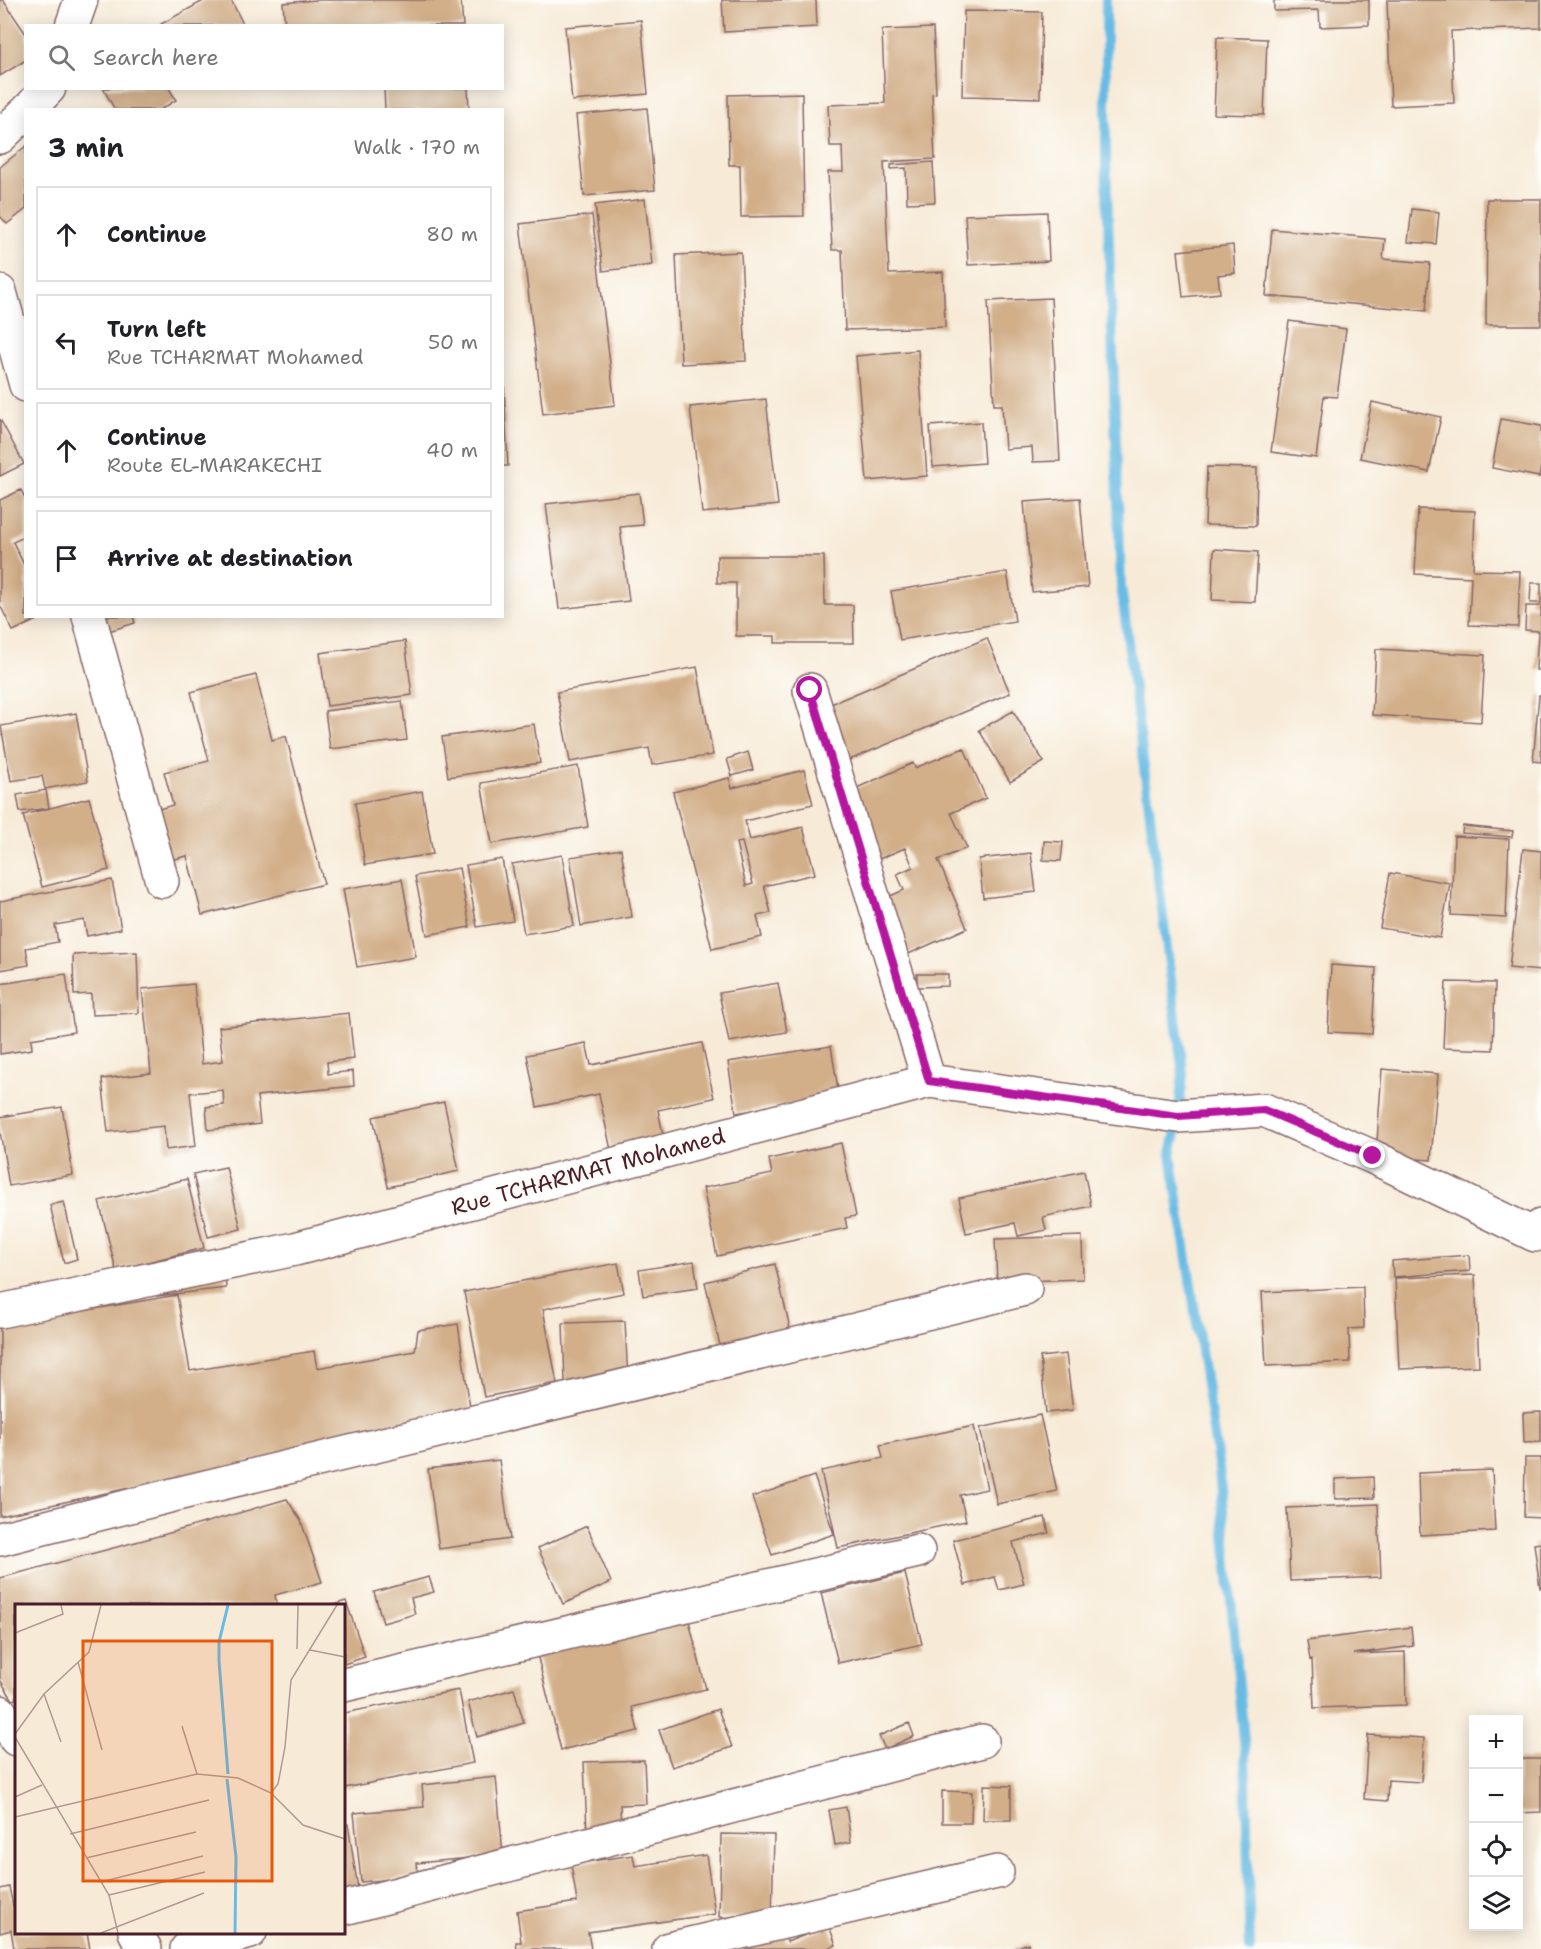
<!DOCTYPE html>
<html lang="en">
<head>
<meta charset="utf-8">
<style>
	body { margin:0; font-family:"Shantell Sans",sans-serif; background:#f2f2f2; color:#202124 }
	.controls { position:absolute; right:18px; bottom:18px; display:grid; overflow:hidden; border-radius:0px; box-shadow:0 3px 15px #0003 }
	.controls button { width:54px; height:54px; display:grid; place-items:center; padding:0; border:0; border-bottom:2px solid #e0e0e0; background:#fff; color:#202124; font:30px sans-serif }
	.stop { position:absolute; width:18px; height:18px; margin:-14px; border:4px solid #b5179e; border-radius:50%; background:#fff }
	.stop.end { background:#b5179e; border-color:#fff; box-shadow:0 2px 6px #0008 }
	.list { margin:0; padding:0; list-style:none }
	h2 { display:flex; justify-content:space-between; align-items:center; height:78px; margin:0; padding:0 24px; font-size:26px }
	h2 small { font-size:20px; font-weight:400; color:#757577 }
	.list li { display:grid; grid-template-columns:39px 1fr auto; gap:18px; align-items:center; box-sizing:border-box; height:96px; margin:0 12px 12px; padding:0 12px; border:2px solid #e0e0e0; border-radius:0px }
	.list b { display:block; font-size:22px; white-space:nowrap }
	.list p { margin:0; font-size:20px; white-space:nowrap; color:#757577 }
	.list em { font-size:20px; font-style:normal; color:#757577 }
	.icon { flex:none; width:33px; height:33px; fill:none; stroke:currentColor; stroke-width:2; stroke-linecap:round; stroke-linejoin:round }
	.map { position:relative; flex:none; width:1541px; height:1949px; overflow:hidden }
	.search { position:absolute; background:#fff; box-shadow:0 3px 15px #0003; left:24px; top:24px; width:480px; height:66px; display:flex; align-items:center; gap:15px; box-sizing:border-box; padding:0 21px; border-radius:0px; color:#757577; font-size:22px }
	.panel { position:absolute; background:#fff; box-shadow:0 3px 15px #0003; left:24px; top:108px; width:480px; height:510px; border-radius:0px }
	.map>svg:first-child { display:block }
	.lines { fill:none; stroke-linecap:round; stroke-linejoin:round }
	.stream { stroke:#68bbe4; stroke-width:10 }
	.building { fill:#d2af89; fill-rule:evenodd }
	.minor-casing { stroke:#876668; stroke-width:36 }
	.minor { stroke:#fff; stroke-width:33 }
	.route { stroke:#b5179e; stroke-width:8 }
	.labels { text-anchor:middle; stroke-width:5; stroke-linejoin:round; paint-order:stroke }
	.street-label { font-size:22px; fill:#4a1f2b; stroke:#fdfcf7 }
	.inset-river { fill:none; stroke:#68bbe4; stroke-width:3 }
	.inset-road { fill:none; stroke:#b29993; stroke-width:1.5 }
	.view { fill:#e8590c; fill-opacity:0.15; stroke:#e8590c; stroke-width:3 }
	.inset-edge { fill:none; stroke:#4a1f2b; stroke-width:3 }
</style>
</head>
<body>
<div class="map">
<svg width="1541" height="1949" viewBox="0 0 1541 1949">
	<rect width="100%" height="100%" fill="#fdfcf7"/>
	<filter id="ink" filterUnits="userSpaceOnUse"><feTurbulence type="fractalNoise" baseFrequency=".0167" numOctaves="2"/><feDisplacementMap in="SourceGraphic" scale="12" xChannelSelector="R" yChannelSelector="G"/><feConvolveMatrix kernelMatrix="1 2 1 2 8 2 1 2 1" color-interpolation-filters="sRGB"/></filter>
	<filter id="wash" filterUnits="userSpaceOnUse"><feTurbulence type="fractalNoise" baseFrequency=".008" numOctaves="4" result="noise"/><feDisplacementMap in="SourceGraphic" scale="24" xChannelSelector="R" yChannelSelector="G"/><feGaussianBlur stdDeviation="1.35" result="paint"/><feColorMatrix in="noise" values="0 0 0 0 0 0 0 0 0 0 0 0 0 0 0 0 0 1.4 0 .05"/><feComposite in="paint" operator="in"/></filter>
	<g filter="url(#wash)">
		<rect width="100%" height="100%" fill="#f7ebd8"/>
		<g class="lines">
			<!-- stream -->
			<path class="stream" d="M1106 0V161L1121 586 1183 1074 1177 1129 1171 1154 1219 1469 1245 1751 1250 1949"/>
		</g>
		<g id="blocks">
			<!-- building -->
			<path class="building" d="M0 0H3L26 34V60L0 76Z
				M205 0H231L244 26H162L161 24Z
				M316 0H461L463 26H285L283 3Z
				M722 0H816L817 27 724 32Z
				M1274 0H1369V25L1320 27 1319 10 1274 11Z
				M1387 0H1541V28L1451 31 1454 103 1391 106Z
				M964 11 1042 12 1040 98 962 96Z
				M641 20 648 94 572 101 565 27Z
				M933 28 936 93 932 94 935 159 884 162 889 274 943 272 945 327 845 330 842 250H832L828 172H843L842 146H830L828 105 885 103 882 30Z
				M1217 37 1267 39 1264 115 1214 114Z
				M103 88H169L176 100 160 110H115Z
				M384 88H468L469 110H385Z
				M802 93 804 216 741 217 740 165H729L728 95Z
				M647 108 655 190 584 196 576 115Z
				M26 146V209L7 224 0 216V167Z
				M933 162 935 202 907 203 906 168 891 169V165Z
				M645 199 652 265 603 271 595 205Z
				M1487 199H1541V325H1486Z
				M1412 209 1439 212 1436 244 1408 242Z
				M1047 212 1049 261 968 265 965 215Z
				M592 215 615 405 543 414 520 224Z
				M1272 229 1385 239 1383 259 1430 263 1426 311 1266 296Z
				M1233 245 1235 273 1218 275 1220 293 1183 297 1178 251Z
				M741 252 746 361 681 364 676 255Z
				M1051 298 1060 461 1033 462 1032 447 1005 449 1002 405H994L988 301Z
				M1289 321 1346 329 1337 397 1324 396 1316 458 1271 452Z
				M918 350 927 476 867 481 856 356Z
				M502 386H504L508 466H502Z
				M766 399 778 505 702 513 690 407Z
				M1372 402 1441 417 1429 472 1360 458Z
				M0 419 24 464 0 476Z
				M1501 419 1541 426V466L1539 477 1492 468Z
				M981 422 984 463 933 467 930 426Z
				M1207 467 1257 468 1256 526 1205 525Z
				M21 490 26 500V536L13 542 26 569V616H45L13 631 0 605V500Z
				M639 493 643 525 620 527 629 601 559 609 546 504Z
				M1080 498 1088 587 1032 592 1024 502Z
				M1418 509 1475 511 1473 570 1520 571 1518 627 1469 625 1471 577 1415 574Z
				M1214 549 1258 552 1255 602 1212 600Z
				M717 556H824L825 605H853L854 643H775V636H736V583H717Z
				M1007 572 1015 621 900 640 891 591Z
				M1531 583H1541V603H1530Z
				M1526 606H1541V670H1536L1538 631 1525 630Z
				M93 616H133L135 623 99 634Z
				M987 638 1010 693 847 761 824 707Z
				M405 641 412 695 327 706 320 653Z
				M1376 649 1485 655 1481 722 1372 715Z
				M697 667 713 755 652 765 649 748 570 762 557 692Z
				M256 675 272 740 286 736 324 884 202 915 187 856 154 864 141 814 173 805 164 772 209 761 191 692Z
				M1539 695H1541V762L1533 761Z
				M402 701 407 740 330 749 325 711Z
				M1013 711 1044 762 1010 782 979 730Z
				M76 713 88 781 45 789 42 776 11 781 1 726Z
				M534 724 540 763 448 777 442 737Z
				M964 748 986 798 951 813 967 848 938 860 967 928 904 956 879 901 904 890 897 874 913 867 905 848 872 862 841 795 913 763 915 768Z
				M748 752 753 770 732 776 727 759Z
				M578 766 588 827 492 844 481 783Z
				M804 770 813 804 745 821 750 840 803 827 815 874 764 886 771 913 757 916 762 937 712 949 673 792 729 778 732 788ZM742 842 753 884 746 886 736 843Z
				M46 790 49 808 20 812 17 795Z
				M422 791 433 854 365 865 355 803Z
				M89 798 109 870 42 887 23 815Z
				M1463 826 1513 831 1512 837 1462 833Z
				M1454 836 1509 839 1506 918 1451 915Z
				M1044 841 1063 842 1061 861 1043 860Z
				M621 849 632 917 581 926 570 857Z
				M1523 849 1541 851V971L1509 968Z
				M1031 853 1036 892 983 898 979 859Z
				M562 855 574 926 524 934 512 864Z
				M502 859 513 921 477 927 466 865Z
				M459 868 470 927 427 935 415 876Z
				M1390 873 1450 883 1440 938 1380 928Z
				M402 879 416 957 357 967 343 889Z
				M112 880 121 929 87 936 84 920 55 925 58 942 26 948 29 965 0 970V901Z
				M137 952 139 1013 92 1015 91 994 74 995 73 955Z
				M1331 965 1376 968 1372 1034 1328 1032Z
				M66 974 74 1032 31 1039 32 1049 0 1054V984Z
				M917 974H948V986L917 987Z
				M1446 982 1495 983 1493 1050 1443 1048Z
				M778 983 787 1032 729 1042 719 993Z
				M194 984 202 1064 223 1061 219 1027 349 1013 354 1059 327 1062 328 1074 353 1071 354 1086 257 1096 260 1124 208 1130 206 1107 224 1105 223 1090 190 1093 196 1146 166 1150 164 1126 108 1132 102 1079 151 1073 142 989Z
				M586 1043 591 1065 702 1043 714 1098 658 1110 665 1144 612 1155 599 1094 537 1107 527 1055Z
				M831 1046 839 1096 736 1113 728 1062Z
				M1382 1069 1438 1074 1431 1160 1376 1156Z
				M444 1102 459 1171 388 1187 373 1117Z
				M62 1107 73 1175 9 1186 0 1131V1117Z
				M841 1143 856 1216 845 1218 847 1228 717 1256 703 1188 772 1174 769 1159Z
				M226 1167 241 1229 208 1237 193 1174Z
				M1084 1171 1091 1206 1043 1217 1046 1230 1018 1236 1015 1223 966 1233 959 1198Z
				M187 1179 204 1248 116 1270 99 1201Z
				M64 1202 77 1259 64 1263 50 1205Z
				M1082 1236 1083 1279 997 1282 995 1239Z
				M1469 1255 1470 1271 1393 1277 1392 1261Z
				M694 1261 698 1288 643 1296 639 1270Z
				M618 1263 624 1293 543 1309 557 1383 484 1397 464 1292Z
				M775 1264 792 1337 722 1354 705 1282Z
				M225 1275 226 1288 157 1296 155 1283Z
				M1475 1275 1479 1366 1399 1369 1395 1278Z
				M1363 1287 1364 1328 1349 1329 1350 1362 1266 1366 1262 1292Z
				M177 1295 190 1371 314 1351 317 1368 415 1351 418 1330 458 1324 471 1414 0 1516V1325Z
				M625 1321 628 1381 565 1383 563 1323Z
				M1066 1354 1073 1410 1046 1413 1040 1357Z
				M1541 1412V1442L1524 1443 1523 1413Z
				M1040 1415 1057 1491 997 1504 980 1428Z
				M974 1426 987 1489 960 1495 966 1521 838 1548 821 1471 883 1458 880 1445Z
				M1525 1458H1541V1518L1524 1517Z
				M499 1460 510 1539 439 1549 428 1469Z
				M1492 1470 1495 1531 1420 1535 1418 1473Z
				M814 1476 834 1534 772 1555 752 1497Z
				M1373 1477 1374 1498 1335 1499V1479Z
				M287 1499 301 1521 322 1582 275 1595 277 1606H16V1699L13 1700 0 1680V1578L166 1534Z
				M1378 1504 1381 1577 1290 1581 1287 1508Z
				M1045 1517 1049 1533 1013 1542 1024 1584 999 1590 995 1577 965 1585 953 1540Z
				M587 1526 611 1582 563 1604 538 1548Z
				M1541 1543V1588H1540L1534 1544Z
				M905 1573 922 1644 838 1663 821 1593Z
				M429 1577 434 1592 411 1598 415 1614 383 1623 374 1592Z
				M346 1601 365 1657 344 1664V1606L333 1605Z
				M687 1613 706 1689 632 1707 638 1731 561 1750 534 1642Z
				M1411 1627 1413 1646 1353 1654 1405 1652 1406 1705 1314 1708 1312 1659 1310 1660 1307 1641Z
				M514 1689 524 1723 477 1737 468 1702Z
				M459 1690 473 1763 344 1788V1713Z
				M718 1709 732 1747 672 1767 659 1730Z
				M909 1723 914 1736 885 1749 879 1736Z
				M1368 1735 1424 1738 1421 1782 1388 1780 1387 1801 1364 1799Z
				M1518 1759H1541V1812L1518 1813Z
				M644 1760 646 1804 620 1805 621 1829 587 1830 584 1762Z
				M496 1777 503 1855 417 1863 418 1877 361 1882 354 1813 424 1807 422 1785Z
				M984 1785 1011 1786V1820H983Z
				M942 1791 972 1792 971 1823H942Z
				M846 1807 851 1842 835 1845 829 1810Z
				M348 1824 358 1889 344 1892V1825Z
				M721 1834 774 1835 772 1919 719 1917Z
				M633 1855 635 1866 706 1855 715 1914 588 1932 591 1949H517L516 1942H521L517 1911 577 1902 571 1864Z
				M9 1887 13 1906 16 1905V1932H87L90 1949H14L11 1930 0 1933V1889Z
				M829 1926 836 1945 824 1949H745L784 1934 787 1942Z
				M1028 1943 1030 1949H1012Z"/>
		</g>
	</g>
	<g filter="url(#ink)">
		<use href="#blocks" fill-opacity="0" stroke="#876668" stroke-width="1.5"/>
		<g class="lines">
			<defs>
				<path id="minor" d="M72 26 81 0
					M28 110 49 88
					M0 137 26 112
					M0 292 26 385
					M89 616 162 881
					M810 690 929 1081
					M0 1311 295 1249 929 1081 1178 1116 1264 1110 1373 1157 1535 1235 1541 1226
					M0 1539 185 1492 1025 1289
					M344 1685 918 1551
					M0 1712 16 1739
					M344 1908 982 1741
					M135 1932 145 1949
					M187 1949 250 1932
					M669 1949 997 1872"/>
			</defs>
			<!-- minor casing -->
			<use href="#minor" class="minor-casing"/>
			<!-- minor -->
			<use href="#minor" class="minor"/>
		</g>
	</g>
	<g class="lines" filter="url(#ink)">
		<!-- route -->
		<path class="route" d="M810 690 929 1081 1178 1116 1264 1110 1373 1156"/>
	</g>
	<g class="labels">
		<!-- street labels -->
		<g class="street-label">
			<text transform="translate(588 1171) rotate(-15)" y="8">Rue TCHARMAT Mohamed</text>
		</g>
	</g>
	<!-- overview -->
	<g transform="translate(15 1604)">
		<rect width="330" height="330" fill="#f7ebd8"/>
		<path class="inset-river" d="M213 1 204 38V57L213 170M212 175 221 253 220 329"/>
		<path class="inset-road" d="M0 29 48 10 46 1M282 45 283 1M295 46 330 53M63 58 87 146M29 90 46 138M167 122 182 170M0 130 29 90 74 48 86 1M0 133 94 291 103 329M256 189 288 221 330 235M0 193 27 181M0 213 182 170 223 174 256 189 263 180 270 143 276 76 322 1M55 230 194 196M71 254 181 228M86 278 188 252M94 291 190 268M86 329 189 289"/>
		<path class="view" d="M68 37H257V277H68Z"/>
		<rect width="330" height="330" class="inset-edge"/>
	</g>
</svg>
<div class="controls">
<button>+</button>
<button>−</button>
<button><svg class="icon" aria-label="locate" viewBox="0 0 24 24"><circle cx="12" cy="12" r="6"/><path d="M12 2v4M12 18v4M2 12h4M18 12h4"/></svg></button>
<button><svg class="icon" aria-label="layers" viewBox="0 0 24 24"><path d="M12 4l9 5-9 5-9-5zM3 14l9 5 9-5"/></svg></button>
</div>
<div class="stop" style="left:810px;top:690px"></div>
<div class="stop end" style="left:1373px;top:1156px"></div>
<div class="search"><svg class="icon" aria-label="search" viewBox="0 0 24 24"><circle cx="10" cy="10" r="6"/><path d="M15 15l6 6"/></svg>Search here</div>
<section class="panel">
<h2>3 min<small>Walk · 170 m</small></h2>
<ul class="list">
<li><svg class="icon" aria-label="ahead" viewBox="0 0 24 24"><path d="M12 20V5M6 11l6-6 6 6"/></svg><div><b>Continue</b></div><em>80 m</em></li>
<li><svg class="icon" aria-label="left" viewBox="0 0 24 24"><path d="M17 20v-9H6M10 6l-5 5 5 5"/></svg><div><b>Turn left</b><p>Rue TCHARMAT Mohamed</p></div><em>50 m</em></li>
<li><svg class="icon" aria-label="ahead" viewBox="0 0 24 24"><path d="M12 20V5M6 11l6-6 6 6"/></svg><div><b>Continue</b><p>Route EL-MARAKECHI</p></div><em>40 m</em></li>
<li><svg class="icon" aria-label="arrive" viewBox="0 0 24 24"><path d="M6 21V4h12l-3 4 3 4H6"/></svg><div><b>Arrive at destination</b></div></li>
</ul>
</section>
</div>
</body>
</html>
